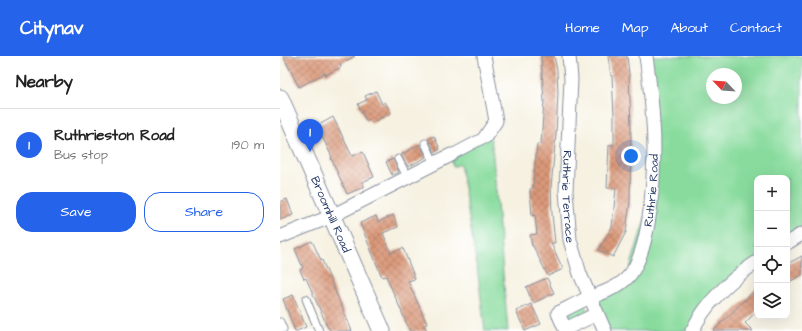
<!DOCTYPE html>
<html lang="en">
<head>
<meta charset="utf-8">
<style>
	body { margin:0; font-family:"Architects Daughter",sans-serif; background:#f6f6f6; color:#222 }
	.controls { position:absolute; right:12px; bottom:12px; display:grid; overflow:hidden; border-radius:8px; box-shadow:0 4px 16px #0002 }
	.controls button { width:36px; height:36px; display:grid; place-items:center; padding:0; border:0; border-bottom:1px solid #e0e0e0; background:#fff; color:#222; font:20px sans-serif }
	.compass { position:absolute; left:426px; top:12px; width:36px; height:36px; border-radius:50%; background:#fff; box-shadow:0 4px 16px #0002; rotate:295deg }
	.you { position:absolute; left:351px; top:100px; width:14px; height:14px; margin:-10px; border:3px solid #fff; border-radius:50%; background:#1a73e8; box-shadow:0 0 0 6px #1a73e833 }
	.badge { display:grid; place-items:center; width:26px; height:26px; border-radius:50%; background:#2563eb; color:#fff; font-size:13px; font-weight:700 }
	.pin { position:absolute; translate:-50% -33px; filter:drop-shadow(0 1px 2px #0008) }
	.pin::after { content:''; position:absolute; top:21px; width:14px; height:12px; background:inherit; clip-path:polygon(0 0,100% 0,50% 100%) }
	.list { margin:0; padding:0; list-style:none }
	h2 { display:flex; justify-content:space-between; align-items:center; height:52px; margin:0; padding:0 16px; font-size:17px }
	h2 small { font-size:13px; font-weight:400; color:#767676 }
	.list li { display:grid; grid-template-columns:26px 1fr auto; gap:12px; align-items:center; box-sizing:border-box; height:72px; padding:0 16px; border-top:1px solid #e0e0e0 }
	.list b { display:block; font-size:15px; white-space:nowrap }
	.list p { margin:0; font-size:13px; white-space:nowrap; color:#767676 }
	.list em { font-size:13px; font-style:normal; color:#767676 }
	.actions { display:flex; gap:8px; padding:12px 16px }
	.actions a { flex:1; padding:9px 0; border:1px solid #2563eb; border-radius:16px; text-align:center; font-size:14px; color:#2563eb }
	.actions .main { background:#2563eb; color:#fff }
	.icon { flex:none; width:22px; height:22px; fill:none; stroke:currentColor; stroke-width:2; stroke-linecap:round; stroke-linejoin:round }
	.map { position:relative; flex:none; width:522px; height:275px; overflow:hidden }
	header { display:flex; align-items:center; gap:24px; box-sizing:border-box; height:56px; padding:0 20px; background:#2563eb; color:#fff }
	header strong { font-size:19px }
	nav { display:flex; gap:22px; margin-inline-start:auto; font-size:14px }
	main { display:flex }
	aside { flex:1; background:#fff }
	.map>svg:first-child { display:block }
	.green { fill:#88db9d; stroke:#52857e; fill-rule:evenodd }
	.building { fill:url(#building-cross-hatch) }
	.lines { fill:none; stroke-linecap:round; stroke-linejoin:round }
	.service-casing { stroke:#88909f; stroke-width:9 }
	.pedestrian-casing { stroke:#88909f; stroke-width:12 }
	.minor-casing { stroke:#88909f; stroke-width:15 }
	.tertiary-casing { stroke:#88909f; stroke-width:19 }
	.service { stroke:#fff; stroke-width:7 }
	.pedestrian { stroke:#fff; stroke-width:10 }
	.minor { stroke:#fff; stroke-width:13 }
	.tertiary { stroke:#fff; stroke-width:17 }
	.labels { text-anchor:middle; stroke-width:3; stroke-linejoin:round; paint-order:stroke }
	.street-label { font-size:12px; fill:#1b2f5e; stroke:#fff }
</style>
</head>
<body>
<header>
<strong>Citynav</strong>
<nav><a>Home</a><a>Map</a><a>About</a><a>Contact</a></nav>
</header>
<main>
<aside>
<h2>Nearby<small></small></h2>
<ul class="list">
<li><span class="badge">1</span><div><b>Ruthrieston Road</b><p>Bus stop</p></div><em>190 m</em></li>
</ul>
<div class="actions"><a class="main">Save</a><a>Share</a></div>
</aside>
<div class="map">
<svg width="522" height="275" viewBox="0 0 522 275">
	<defs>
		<pattern id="building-cross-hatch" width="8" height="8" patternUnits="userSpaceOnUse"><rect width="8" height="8" fill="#db9979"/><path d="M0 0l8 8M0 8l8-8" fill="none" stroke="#b17d66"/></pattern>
	</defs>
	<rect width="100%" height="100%" fill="#fff"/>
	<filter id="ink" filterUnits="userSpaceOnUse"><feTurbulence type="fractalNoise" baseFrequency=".025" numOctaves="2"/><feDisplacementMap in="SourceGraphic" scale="8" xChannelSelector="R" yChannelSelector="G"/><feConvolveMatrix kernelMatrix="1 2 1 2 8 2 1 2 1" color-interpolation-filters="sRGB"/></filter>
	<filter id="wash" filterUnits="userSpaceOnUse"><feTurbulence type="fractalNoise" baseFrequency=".012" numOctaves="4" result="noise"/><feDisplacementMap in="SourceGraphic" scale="16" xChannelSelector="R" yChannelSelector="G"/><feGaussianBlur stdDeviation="0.9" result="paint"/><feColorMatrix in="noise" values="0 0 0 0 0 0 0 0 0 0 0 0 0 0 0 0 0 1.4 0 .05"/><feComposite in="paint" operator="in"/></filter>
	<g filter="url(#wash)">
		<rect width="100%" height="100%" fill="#f6f1e0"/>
		<!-- green -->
		<path class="green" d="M366 0H522V178L507 187V122H477V206L412 275H325L317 240 347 222 371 144ZM432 18H456V42H432Z
			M209 77 212 89 228 275H205L197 210 180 108 173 111 171 99Z
			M304 248 309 257 292 265 287 261V258Z"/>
		<g id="blocks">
			<!-- building -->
			<path class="building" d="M3 0H75L60 8 61 11 46 19 45 17 19 31Z
				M261 0H274L277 14 278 37 276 78 271 131 272 158 275 187H271L283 213 268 220 253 190H252L250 179 257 178 255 159 252 160 250 133 253 132 257 88H261L264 45Z
				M328 0H347L349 18 351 70 350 146 346 176 333 201 319 194 332 171 336 132H327L329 89H334V60L332 20H331Z
				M96 35 102 48 105 46 111 57 91 67 89 63 86 65 78 48 87 44 85 40Z
				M53 61 72 100 83 96 94 121 82 126 84 131 67 138 51 102 52 101 37 70Z
				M154 80 160 93 155 96 148 83Z
				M140 88 146 101 128 111 121 99Z
				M113 103 119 116 112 119 106 106Z
				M7 143 13 159 0 164V146Z
				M113 159 118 171 103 177 111 197 123 192 135 223 128 225 147 268 144 269 147 275H130L106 220 102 221 80 167 96 160 98 166Z
				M32 185 41 204H42L72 275H51L49 272H48L26 222 24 223 20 214 23 212 15 193Z
				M522 200V219L507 227V208Z
				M267 222 274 237 253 247 246 231Z
				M477 232V255L465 267 473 275H433Z
				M13 239 26 271 17 275H15L3 243Z
				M251 248 261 268 245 275 236 255Z"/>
		</g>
	</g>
	<g filter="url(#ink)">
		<use href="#blocks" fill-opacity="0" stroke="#88909f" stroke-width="1"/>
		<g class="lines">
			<defs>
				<path id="service" d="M145 87 155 108
					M118 103 128 122
					M26 243 39 275
					M0 266 3 273 0 274"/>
				<path id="pedestrian" d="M171 99 205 81"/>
				<g id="minor">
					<path d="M204 0 216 65 205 81"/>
					<path id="s1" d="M289 0 291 23 286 135 290 184 300 218 325 275"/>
					<path d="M0 181 52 160 171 99"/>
					<path d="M507 187 522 178"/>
					<path id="s2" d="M317 258 285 273 278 257C288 252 297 247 306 243 320 238 335 233 346 223 373 198 376 102 373 67 372 44 369 22 366 0"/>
					<path d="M412 275C426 247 451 223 477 206"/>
				</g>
				<g id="tertiary">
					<path id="s3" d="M0 42 102 275"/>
				</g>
			</defs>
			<!-- service casing -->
			<use href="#service" class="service-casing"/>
			<!-- pedestrian casing -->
			<use href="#pedestrian" class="pedestrian-casing"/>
			<!-- minor casing -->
			<use href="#minor" class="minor-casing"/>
			<!-- tertiary casing -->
			<use href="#tertiary" class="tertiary-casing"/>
			<!-- service -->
			<use href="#service" class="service"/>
			<!-- pedestrian -->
			<use href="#pedestrian" class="pedestrian"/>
			<!-- minor -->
			<use href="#minor" class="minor"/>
			<!-- tertiary -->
			<use href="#tertiary" class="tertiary"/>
		</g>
	</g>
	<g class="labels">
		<!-- street labels -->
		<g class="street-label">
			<text dy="4" stroke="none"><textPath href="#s2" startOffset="223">Ruthrie Road</textPath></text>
			<text dy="4" stroke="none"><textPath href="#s1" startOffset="141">Ruthrie Terrace</textPath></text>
			<text dy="4" stroke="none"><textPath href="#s3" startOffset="127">Broomhill Road</textPath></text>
		</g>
	</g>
</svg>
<div class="controls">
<button>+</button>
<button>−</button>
<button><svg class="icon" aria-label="locate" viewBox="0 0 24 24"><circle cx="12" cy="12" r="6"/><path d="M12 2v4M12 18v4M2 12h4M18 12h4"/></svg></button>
<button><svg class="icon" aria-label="layers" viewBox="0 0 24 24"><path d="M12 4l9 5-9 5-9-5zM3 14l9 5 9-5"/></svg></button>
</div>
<svg class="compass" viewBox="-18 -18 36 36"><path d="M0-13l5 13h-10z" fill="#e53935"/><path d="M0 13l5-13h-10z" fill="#767676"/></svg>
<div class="you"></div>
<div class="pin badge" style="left:30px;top:96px">1</div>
</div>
</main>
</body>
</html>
